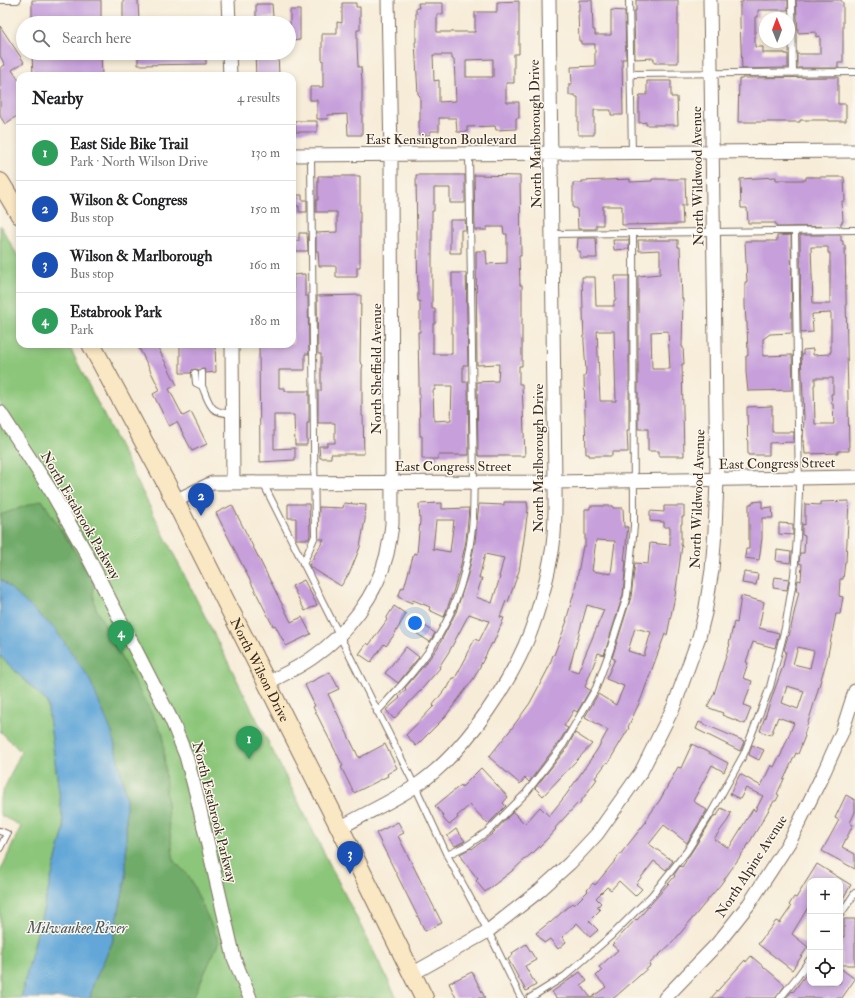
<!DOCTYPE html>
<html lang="en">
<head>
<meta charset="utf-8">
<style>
	body { margin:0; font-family:"IM FELL Double Pica",serif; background:#f6f6f6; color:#202124 }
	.controls { position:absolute; right:12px; bottom:12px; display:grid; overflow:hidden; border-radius:8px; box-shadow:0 2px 6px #0003 }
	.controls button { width:36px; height:36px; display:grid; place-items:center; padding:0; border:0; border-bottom:1px solid #e0e0e0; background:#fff; color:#202124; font:20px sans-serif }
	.compass { position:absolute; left:759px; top:12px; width:36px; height:36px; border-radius:50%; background:#fff; box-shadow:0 2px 6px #0003; rotate:359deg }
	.you { position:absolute; left:415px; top:623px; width:14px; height:14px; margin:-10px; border:3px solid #fff; border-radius:50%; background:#1a73e8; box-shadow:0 0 0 6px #1a73e833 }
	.badge { display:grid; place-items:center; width:26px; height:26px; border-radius:50%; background:#d1495b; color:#fff; font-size:13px; font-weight:700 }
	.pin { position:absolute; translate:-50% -33px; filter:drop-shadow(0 1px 2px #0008) }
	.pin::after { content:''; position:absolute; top:21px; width:14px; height:12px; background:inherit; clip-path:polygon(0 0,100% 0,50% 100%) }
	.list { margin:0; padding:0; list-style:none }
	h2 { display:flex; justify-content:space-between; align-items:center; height:52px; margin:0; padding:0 16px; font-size:17px }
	h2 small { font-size:13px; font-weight:400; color:#757577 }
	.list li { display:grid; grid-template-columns:26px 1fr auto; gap:12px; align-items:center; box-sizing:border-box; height:56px; padding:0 16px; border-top:1px solid #e0e0e0 }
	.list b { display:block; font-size:15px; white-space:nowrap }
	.list p { margin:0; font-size:13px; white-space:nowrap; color:#757577 }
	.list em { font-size:13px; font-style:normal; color:#757577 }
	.icon { flex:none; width:22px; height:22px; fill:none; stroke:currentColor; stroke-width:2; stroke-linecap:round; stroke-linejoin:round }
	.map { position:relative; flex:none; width:855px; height:998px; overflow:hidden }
	.search { position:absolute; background:#fff; box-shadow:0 2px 6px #0003; left:16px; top:16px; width:280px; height:44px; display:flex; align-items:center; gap:10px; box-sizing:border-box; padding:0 14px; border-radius:22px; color:#757577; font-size:15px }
	.panel { position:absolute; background:#fff; box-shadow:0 2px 6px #0003; left:16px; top:72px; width:280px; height:276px; border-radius:12px }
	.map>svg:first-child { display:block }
	.green { fill:#8cc67a; stroke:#64784c }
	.forest { fill:#71ab6a; stroke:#566a44 }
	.water { fill:#63a7d8; stroke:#4f687b }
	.building { fill:#c69fdb; fill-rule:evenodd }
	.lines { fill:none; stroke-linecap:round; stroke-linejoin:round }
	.lane-casing { stroke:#7d6e5f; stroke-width:8 }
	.street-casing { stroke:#7d6e5f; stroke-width:15 }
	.secondary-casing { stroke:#7d6e5f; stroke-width:20 }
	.lane { stroke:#fff; stroke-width:6 }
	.street { stroke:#fff; stroke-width:13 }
	.secondary { stroke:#fae7c3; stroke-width:18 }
	.labels { text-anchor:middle; stroke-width:3; stroke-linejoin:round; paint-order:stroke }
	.street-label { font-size:14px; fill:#3b2a1e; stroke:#fbf7ec }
	.water-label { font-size:15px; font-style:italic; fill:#49565f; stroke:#fbf7ec }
</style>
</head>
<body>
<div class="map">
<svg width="855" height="998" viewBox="0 0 855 998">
	<rect width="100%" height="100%" fill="#fbf7ec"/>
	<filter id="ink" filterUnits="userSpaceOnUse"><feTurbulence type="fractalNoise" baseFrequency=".025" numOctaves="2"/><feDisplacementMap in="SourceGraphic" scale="8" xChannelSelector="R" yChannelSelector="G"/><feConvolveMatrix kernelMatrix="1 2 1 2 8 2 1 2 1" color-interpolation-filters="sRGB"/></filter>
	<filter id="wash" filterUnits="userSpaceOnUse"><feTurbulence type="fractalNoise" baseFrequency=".012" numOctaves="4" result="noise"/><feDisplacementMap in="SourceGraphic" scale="16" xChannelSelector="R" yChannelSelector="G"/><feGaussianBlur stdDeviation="0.9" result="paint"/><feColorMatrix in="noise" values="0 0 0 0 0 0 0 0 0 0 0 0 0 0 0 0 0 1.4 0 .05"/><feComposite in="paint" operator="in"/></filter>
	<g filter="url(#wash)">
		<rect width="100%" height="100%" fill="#f7ecd8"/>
		<!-- green -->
		<path class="green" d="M0 225 20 260V344H68L397 998H90L126 878 5 583 0 579Z
			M0 656 47 702 64 829 25 980 21 998H0V872L21 826 0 815V798L21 752 0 731Z"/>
		<!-- forest -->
		<path class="forest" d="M42 500 92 579 95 606 125 665 163 734 168 818 174 861 189 876 219 942 193 998H90L93 984 112 943 126 878V796L112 733 5 583 0 579V515Z"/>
		<!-- water -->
		<path class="water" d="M0 579 55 629 89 678 112 733 126 796V877L112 943 93 984 90 998H21L25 980 64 829 47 702 0 656Z"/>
		<g id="blocks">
			<!-- building -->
			<path class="building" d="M32 0H101V23H32Z
				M123 0H138L139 23H123Z
				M579 0H592L593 30H595V35H611V10L625 11 626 59H622L623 115H611V110H594V135H578V97H575V95H569V84H572L571 67 595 66V44H581V41H579L578 10H579Z
				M636 0H678V63H654V58L635 59 634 11H636Z
				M743 0H788V10H758V17H755V47H763V53H785V54H788V68L742 69 740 23V2H743Z
				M796 0H841L843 3V63H838V68H797V54H820V36L816 37V32L798 33Z
				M519 1V54H514V83H506V102H519V118H516V129L496 130 495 126 467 127V132H457L456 118H439V131H430V135H419V121H420V96L418 94 415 42H416V8H419L418 3H443V14H437V32H475V12H497V2ZM433 55H452V59H454L456 101 439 102V80L434 81ZM493 59V77H466V60Z
				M342 3H356V7H360V30H357V44L358 67H361L362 81V135H348L347 114 327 115 328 119H317V100H310V87H323V60H322V34H337V22L342 23Z
				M256 4H272L273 17 256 18Z
				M290 10H300V40L290 41Z
				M0 26 24 62 12 70 20 82V114L5 124 0 116V68L5 65 0 56Z
				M32 53H101L102 76H33Z
				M138 53H206V64L138 65Z
				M255 53H278L279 76H256Z
				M838 77V104H846V121H829V120H800V122H738L739 79H742V78Z
				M647 81H671V97H677L678 125H646V122L639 123V100L640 95H647Z
				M295 121H317V132H296Z
				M416 175H465V203H450V188H434V211H432V309H435V324H433V354H452V273H466L468 365H463V382H468L469 455H438V459H422V436H420L418 332H420V301H418ZM435 386H452L451 420 434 421 433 390H435Z
				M474 175 520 176 521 256H519L520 285H522V366H519V384H522L525 456H479L478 454 477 382 498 381 499 364 477 365 476 251H486L487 264 507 263V234H504L503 227H487V230H475Z
				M318 176H360V267H357V277H336V266H319L318 251H316V233L337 232V212H316V200H318Z
				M776 177V180H806V177H844L845 201H842L843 222H841V226L776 227V223H748L747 208H741L740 179Z
				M630 179V182L652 181V179H685L686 205H682L683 224 622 225V206H603V225H596V229H578L577 208H573V183H582V181Z
				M292 195H302V200H307V212H299V206H292Z
				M450 220H465L466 230H461V253H450Z
				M299 233H307L308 251H292V241H299Z
				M791 235 792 333 770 334 763 339V356L792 355 793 390 748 391 746 372V356H748L747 322H746L745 305V282H747L745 241H777V236Z
				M800 235H841V241H843V245H845L849 451H838V453L805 454 804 442H803L804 417 801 355H803V350L813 349V355L830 354V352H831V313L812 314 813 332 801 333ZM811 247H828V253H830V304H813ZM815 378H833V394H831L832 404H833L834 424H815L814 385H815Z
				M578 238H596L597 258H580V251H577Z
				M613 240H629V249L614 250Z
				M638 240H678V247H680L682 299H683L682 347H683L684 364H682L684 456H659V451H648V429H638V276L660 274V250L639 251ZM668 331 670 369H652L651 332Z
				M305 274V296H308L309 354H305V370H279V388H285V391H309V423H307V445H295L294 415H274V449L295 448V460L260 462 259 344H293V275Z
				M615 276H629V430H627L628 452H612V456H589V454H586L584 376H585L586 371 584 342 582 277H595L596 306H614V300H616ZM597 331H614L616 401H600Z
				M361 295 360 362 363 365 362 369V416H363L364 454H331V458H320L319 446H327V443H335V423H318V391H321V354H318L317 296Z
				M137 344H156L177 385 169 389 183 416 191 412 207 444 192 451 177 422 169 426 153 394 160 390Z
				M180 344H215L216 372 206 373 204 369 199 370 195 369 192 370 191 373H180Z
				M772 406V432H794V442L769 443V455H748L747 407Z
				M762 501V508L772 507 773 518H762V538L759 560 745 558 746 549H749V504H752V502Z
				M849 501 846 562H845L843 579H840L839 596 843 597 840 614H836L827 659 812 710 804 735 805 736 798 754 796 753 777 794 779 795 776 801H774L748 845 721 884 673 942 649 964 650 966 639 976 614 998H591L606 987 596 976 602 970 599 967 618 950 612 945 636 919 637 920 675 876 674 875 680 866 682 867 715 815 717 816 721 808 731 813 728 820 714 839 729 848 753 809 755 811 763 796 746 788 740 799 730 794 740 774 761 786 771 765 774 767 779 757H780L794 723 778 717 771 735 760 731 783 666 786 651 784 650 788 636H789L799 591H796L798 580 801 581 802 564 799 563 800 553H804L805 536 802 535V524L805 525V504L820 505V502ZM798 647 814 651 810 668 793 664ZM787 686 804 691 798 709 782 703Z
				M504 502H527L528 509 523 546 519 571 508 602 506 601 500 617 504 618 493 644 492 643 474 678 445 717 416 746 406 735 434 706 433 705 446 688 447 689 453 678H455L467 656 466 655 475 639 479 641 489 621 469 614 450 650 439 667 440 668 421 690 394 719 386 710 400 698 399 697 406 689 405 688 426 663 438 647 456 612 469 571 475 542 479 504 504 505ZM485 554 504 558 499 577H500L492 603 476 597 482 578H479Z
				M344 503 366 505 365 520 360 547 350 572 341 586 310 567 309 565 324 539H318L319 507 343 508Z
				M442 503V509L469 508 466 541 460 569 452 595 444 617 429 610 430 607 413 600 412 603 398 597 402 587 404 588 414 553 417 554 420 521 419 504ZM436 520H454L450 552 433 549Z
				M288 504H309L310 535 309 539H296V518H288Z
				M232 505 291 622 302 617 311 634 286 646 275 625 273 626 216 513Z
				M590 506H613V508H623L624 527H628L624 561H626L623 595 604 655 598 653 585 687 590 690 577 712 574 710 564 726 568 728 559 742 529 782 525 778 520 784 489 757 512 728 530 703 548 669 553 655H554L567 621H566L575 589 583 546 585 547V509H590ZM596 540 615 541 611 574 592 571ZM587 605 604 610 578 672 569 669Z
				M664 506H684V517H682V524H681V545L682 546 675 596 667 635 665 634 641 699 628 727 629 728 608 763 607 762 595 778 597 779 579 804 578 803 555 828 556 829 547 839 533 853H532L512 871 485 892 476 881 478 879 461 858 463 857 460 854 471 848 472 849 491 835 513 812 525 824 540 807 549 816 566 795 597 750 608 730 585 717 598 694 616 705 624 686 606 679 615 659 612 658 631 597 635 563 648 564 650 543 670 545V527H664V522L650 521V511L664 512ZM635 628 651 632 644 656 628 651Z
				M779 523 793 524V535L779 534Z
				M777 550 791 552 790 563 776 561Z
				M744 572 758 574 756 585 742 583Z
				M775 577 789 579 787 590 773 588Z
				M304 580 317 605 305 611 292 586Z
				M741 596 764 602 759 628 779 633 775 648 753 642 746 662 748 663 743 678 752 681 744 705 751 708 745 724 722 715 723 713 707 707 714 694 730 644H729L734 622 737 623Z
				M394 606 406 614 394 635 386 646 384 644 371 662 359 654 367 643 369 645 387 620 386 619Z
				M422 624 435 633 430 642 416 633Z
				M406 647 419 657 398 683 385 673Z
				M330 672 339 689 328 694 359 758 385 744 397 768 387 774 388 776 354 793 341 767 343 766 313 707 315 706 305 685Z
				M699 722 744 741 740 751 696 729Z
				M575 733 592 744 543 796 535 788 567 748Z
				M692 744 728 763 724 772 712 765 693 801 707 810 687 843 664 825 649 844 673 861 666 870 654 861 636 884 642 889 635 896 619 881 611 890 607 887 596 898 601 903 597 907 600 910 589 921 598 930 590 937 577 923 562 937 566 942 558 949 550 939 544 943 536 933 550 922V923L572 903 574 905 588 891 587 890 593 883 595 885 614 862 646 822 645 821 660 800 678 767 681 768Z
				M752 745 764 750 759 760 749 755Z
				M481 768 508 797 503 803 506 806 488 824 470 805 457 816 458 818 449 825 443 818 444 816 435 806 461 785 462 787Z
				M846 795 855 800V812L850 823 853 825 842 847 855 854V869L822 851 839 820 835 818Z
				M398 822 404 833 398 836 442 923 425 931 376 833Z
				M456 829 465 841 455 846 447 836Z
				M817 864 851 885 840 903V881H810V904L792 934 808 947 792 970 758 944 776 921 780 923 791 907 789 905 794 897 796 898Z
				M844 919H855V965H842V937H844Z
				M526 944 536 960 525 966 536 985 526 991 508 959 513 955 512 953Z
				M751 956 785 985 776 998H711L745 960 746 962Z
				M840 968 855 979 842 998H786L792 991 793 992 810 969V983H840Z
				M472 972 485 998H456L449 983Z
				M580 972 587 981 581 985 591 998H556L552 992Z"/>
		</g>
	</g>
	<g filter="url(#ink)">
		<use href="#blocks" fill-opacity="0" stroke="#7d6e5f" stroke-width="1"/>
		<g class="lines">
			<defs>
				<path id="lane" d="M0 0H17
					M629 0 632 153
					M792 0 793 73
					M631 74 855 72
					M552 234 855 230
					M195 373 196 383 202 386V373
					M202 386C211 407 209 412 233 414
					M263 483 415 786 447 855 488 931 521 998
					M303 564 315 536 311 156
					M377 712C399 688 422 664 439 635 458 603 468 565 472 528 474 513 473 497 474 482L469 155
					M0 831 7 834 0 848
					M447 855 468 845 488 831 526 793 563 745 596 688 609 653 627 596 634 526 633 233
					M840 915 855 893
					M530 998 565 976 612 935 652 895 687 851 711 813 744 754 770 687 785 628 794 575 797 537 799 492 795 231
					M780 998 798 976 810 959"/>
				<path id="street" d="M228 0 229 23
					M229 53 230 76
					M292 155 855 151
					M232 344 233 482
					M0 412 51 491 86 553 172 721 186 756 196 793 234 958 250 998
					M175 501 212 483 555 482 855 477
					M267 683C282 675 298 668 312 658 347 634 377 595 387 554 389 544 391 534 392 524L391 155 388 0
					M340 828C364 814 391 802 414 787 465 754 518 674 536 616 543 595 548 573 552 552 556 529 555 505 555 482L549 0
					M412 974 488 931 539 891 570 863 597 834 641 772 674 706 699 637 705 613 712 570 715 531 717 480 710 0
					M665 998 718 943 749 904 790 841 824 772 842 732 855 691"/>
				<g id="secondary">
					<path d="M0 182 20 215"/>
					<path id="s1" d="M91 344 166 483 340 828 424 998"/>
				</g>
			</defs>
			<!-- lane casing -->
			<use href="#lane" class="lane-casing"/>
			<!-- street casing -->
			<use href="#street" class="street-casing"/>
			<!-- secondary casing -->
			<use href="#secondary" class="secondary-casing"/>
			<!-- lane -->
			<use href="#lane" class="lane"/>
			<!-- street -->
			<use href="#street" class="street"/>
			<!-- secondary -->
			<use href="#secondary" class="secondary"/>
		</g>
	</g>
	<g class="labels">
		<!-- street labels -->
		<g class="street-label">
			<text transform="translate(535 134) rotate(-91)" y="5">North Marlborough Drive</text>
			<text x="441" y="144">East Kensington Boulevard</text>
			<text transform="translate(697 176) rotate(-91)" y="5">North Wildwood Avenue</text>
			<text transform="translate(376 369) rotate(-90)" y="5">North Sheffield Avenue</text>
			<text transform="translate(538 458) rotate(-90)" y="5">North Marlborough Drive</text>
			<text transform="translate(777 463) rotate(-1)" y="5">East Congress Street</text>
			<text x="453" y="471">East Congress Street</text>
			<text transform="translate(697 499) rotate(-88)" y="5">North Wildwood Avenue</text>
			<text transform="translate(81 515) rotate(60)" y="5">North Estabrook Parkway</text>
			<text dy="5" stroke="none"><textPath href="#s1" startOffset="367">North Wilson Drive</textPath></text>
			<text transform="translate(215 812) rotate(76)" y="5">North Estabrook Parkway</text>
			<text transform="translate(751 866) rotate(-57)" y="5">North Alpine Avenue</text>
		</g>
		<!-- water labels -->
		<g class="water-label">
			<text x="77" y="933">Milwaukee River</text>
		</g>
	</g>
</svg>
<div class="controls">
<button>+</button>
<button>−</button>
<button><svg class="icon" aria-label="locate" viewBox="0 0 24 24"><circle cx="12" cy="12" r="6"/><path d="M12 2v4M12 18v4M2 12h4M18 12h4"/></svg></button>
</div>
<svg class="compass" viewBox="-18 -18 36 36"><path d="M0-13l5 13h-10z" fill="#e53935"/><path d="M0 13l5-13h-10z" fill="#757577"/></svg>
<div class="you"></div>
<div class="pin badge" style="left:249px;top:759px;background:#2e9e5b">1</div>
<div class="pin badge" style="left:201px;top:516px;background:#1a4fb4">2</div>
<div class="pin badge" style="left:350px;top:874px;background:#1a4fb4">3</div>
<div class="pin badge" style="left:121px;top:653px;background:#2e9e5b">4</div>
<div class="search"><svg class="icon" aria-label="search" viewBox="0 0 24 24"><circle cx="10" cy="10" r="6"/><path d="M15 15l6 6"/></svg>Search here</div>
<section class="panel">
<h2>Nearby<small>4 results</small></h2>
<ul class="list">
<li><span class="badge" style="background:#2e9e5b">1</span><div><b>East Side Bike Trail</b><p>Park · North Wilson Drive</p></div><em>130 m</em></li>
<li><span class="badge" style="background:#1a4fb4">2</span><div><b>Wilson &amp; Congress</b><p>Bus stop</p></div><em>150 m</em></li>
<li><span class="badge" style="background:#1a4fb4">3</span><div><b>Wilson &amp; Marlborough</b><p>Bus stop</p></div><em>160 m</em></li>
<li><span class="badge" style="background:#2e9e5b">4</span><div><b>Estabrook Park</b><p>Park</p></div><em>180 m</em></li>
</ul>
</section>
</div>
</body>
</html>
